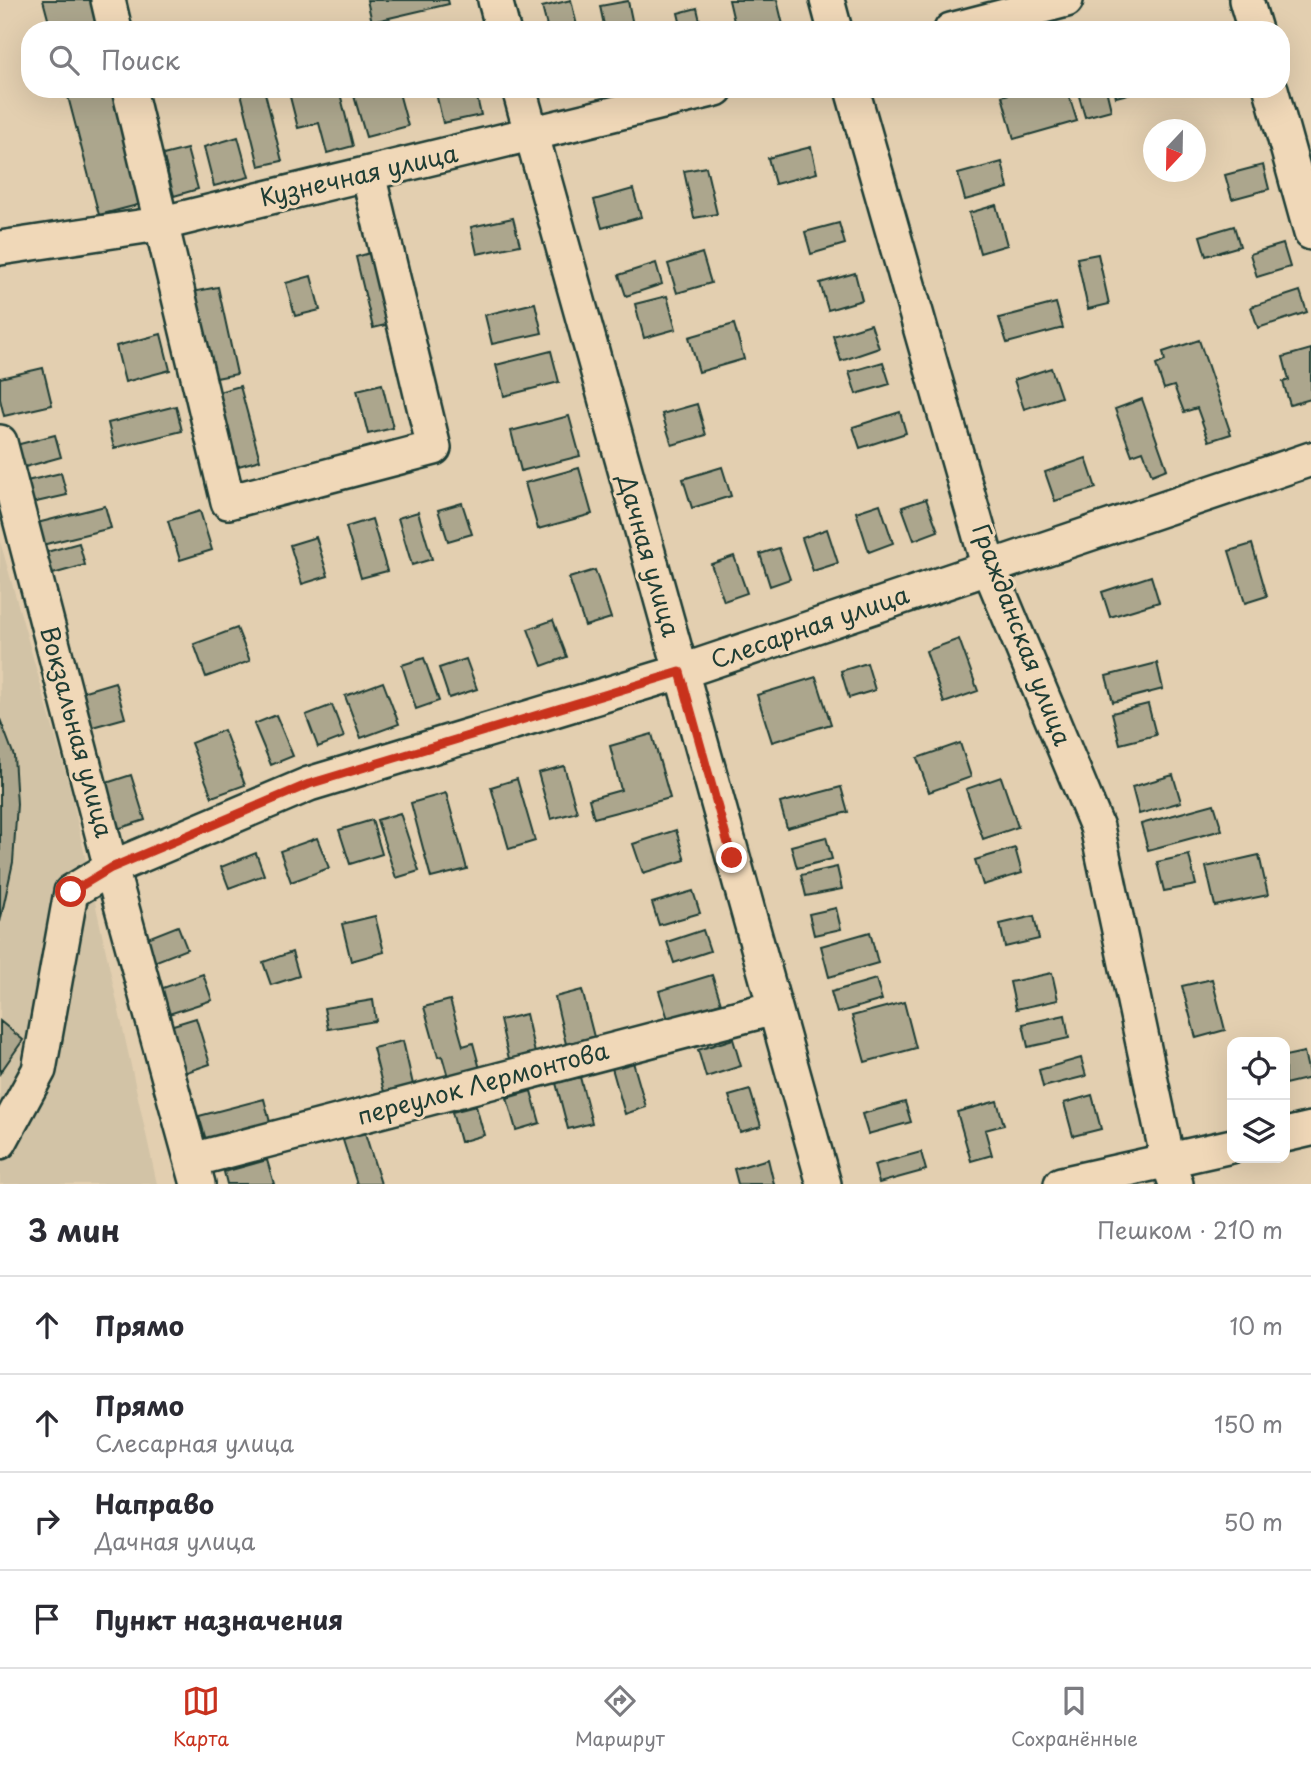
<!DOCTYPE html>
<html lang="ru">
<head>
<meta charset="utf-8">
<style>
	body { margin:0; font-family:"Playpen Sans",sans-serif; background:#f2f2f3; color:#2b2b33 }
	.controls { position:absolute; right:21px; bottom:21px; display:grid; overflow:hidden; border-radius:14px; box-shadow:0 7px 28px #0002 }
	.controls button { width:63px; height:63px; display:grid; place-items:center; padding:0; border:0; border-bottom:2px solid #e1e1e2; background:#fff; color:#2b2b33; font:35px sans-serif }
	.compass { position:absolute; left:1143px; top:119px; width:63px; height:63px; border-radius:50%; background:#fff; box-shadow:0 7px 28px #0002; rotate:202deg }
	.stop { position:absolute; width:21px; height:21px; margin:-16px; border:5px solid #c8321e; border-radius:50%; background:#fff }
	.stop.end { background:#c8321e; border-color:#fff; box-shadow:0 2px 7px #0008 }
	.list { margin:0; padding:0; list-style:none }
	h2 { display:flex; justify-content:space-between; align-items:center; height:91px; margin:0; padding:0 28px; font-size:30px }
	h2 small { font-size:23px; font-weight:400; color:#7c7c81 }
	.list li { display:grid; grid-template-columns:46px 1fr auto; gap:21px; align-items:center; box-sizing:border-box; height:98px; padding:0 28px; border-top:2px solid #e1e1e2 }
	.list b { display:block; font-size:26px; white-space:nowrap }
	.list p { margin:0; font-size:23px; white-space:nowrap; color:#7c7c81 }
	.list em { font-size:23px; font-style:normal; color:#7c7c81 }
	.icon { flex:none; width:38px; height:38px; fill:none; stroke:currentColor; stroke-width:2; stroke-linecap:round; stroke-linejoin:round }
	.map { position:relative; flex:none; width:1311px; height:1184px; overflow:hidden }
	.search { position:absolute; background:#fff; box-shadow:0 7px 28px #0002; left:21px; right:21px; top:21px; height:77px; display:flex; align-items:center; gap:18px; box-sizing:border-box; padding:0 24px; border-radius:28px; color:#7c7c81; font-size:26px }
	.sheet { height:483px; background:#fff }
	nav { display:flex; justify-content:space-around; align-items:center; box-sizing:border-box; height:98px; border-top:2px solid #e1e1e2; background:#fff; font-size:19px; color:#7c7c81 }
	nav a { display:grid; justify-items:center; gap:4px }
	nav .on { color:#c8321e }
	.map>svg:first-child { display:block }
	.built { fill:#d2c3a6 }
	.building { fill:#aca68d; stroke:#1f3d34; stroke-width:2 }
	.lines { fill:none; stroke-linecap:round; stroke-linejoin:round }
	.minor-casing { stroke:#1f3d34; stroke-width:38 }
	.minor { stroke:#f0d8b8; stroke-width:33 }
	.route { stroke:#c8321e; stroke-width:9 }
	.labels { text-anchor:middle; stroke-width:6; stroke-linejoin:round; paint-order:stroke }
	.street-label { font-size:24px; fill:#1f3d34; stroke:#f0d8b8 }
</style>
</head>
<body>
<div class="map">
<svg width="1311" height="1184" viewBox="0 0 1311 1184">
	<rect width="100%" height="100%" fill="#e3cfb0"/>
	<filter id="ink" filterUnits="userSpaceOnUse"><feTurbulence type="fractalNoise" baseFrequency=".0143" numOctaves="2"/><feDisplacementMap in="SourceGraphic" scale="14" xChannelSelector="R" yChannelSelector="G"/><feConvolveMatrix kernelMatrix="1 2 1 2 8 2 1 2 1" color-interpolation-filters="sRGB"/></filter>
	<g filter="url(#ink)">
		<!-- built -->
		<path class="built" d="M0 541 70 788 157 1184H0Z"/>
		<!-- building -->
		<path class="building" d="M43 0H93L101 30H51Z
			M367 0H448L449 4 372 22Z
			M571 0 578 30H548L542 7Z
			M729 0H777L784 29 736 30Z
			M628 1 634 30H605L600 6Z
			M697 8 702 30H682L678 13Z
			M66 89H116L145 203 99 215Z
			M240 89H264L282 161 259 166Z
			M288 89H339L353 146 327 153 319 123 298 128Z
			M352 89H398L408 126 366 137Z
			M435 89H475L481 115 443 123Z
			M1026 89H1067L1077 121 1014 139 1002 96Z
			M1077 89H1106L1111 110 1085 117Z
			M1114 89H1144V90L1116 97Z
			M238 137 249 177 214 186 204 147Z
			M811 147 817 173 775 184 768 158Z
			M187 149 198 189 174 196 163 155Z
			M1002 162 1008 188 965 200 958 174Z
			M1263 165 1269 189 1232 199 1225 175Z
			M706 167 717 214 694 218 684 171Z
			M633 189 641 217 602 228 594 200Z
			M996 205 1007 245 980 253 969 213Z
			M513 218 520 245 477 254 471 227Z
			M839 223 845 244 811 254 805 232Z
			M1234 226 1240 246 1206 256 1200 236Z
			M1283 244 1290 267 1257 277 1250 254Z
			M377 251 394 323 373 328 356 257Z
			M702 253 711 283 677 293 668 264Z
			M1098 254 1109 304 1088 309 1077 258Z
			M656 263 662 284 626 296 619 275Z
			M855 273 862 300 828 310 820 283Z
			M311 276 320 310 295 316 286 283Z
			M218 287 237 374 211 379 192 292Z
			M1300 291 1307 312 1258 328 1251 307Z
			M667 296 676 329 644 338 635 304Z
			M535 303 542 333 492 344 485 315Z
			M1056 303 1063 328 1007 343 999 318Z
			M734 324 744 359 699 372 689 337Z
			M871 324 879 348 841 361 833 336Z
			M161 334 170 370 125 382 116 346Z
			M1199 340 1231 434 1209 441 1197 408 1184 412 1174 386 1164 389 1156 365 1165 361 1163 352Z
			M1311 349V399L1290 405 1283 382 1289 380 1283 357Z
			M551 351 559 382 504 396 496 365Z
			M883 362 890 384 856 394 849 372Z
			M43 368 52 405 4 416 0 399V378Z
			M1051 368 1061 397 1024 409 1014 380Z
			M382 384 393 428 368 434 357 390Z
			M240 386 260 460 235 467 215 393Z
			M1142 399 1167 469 1152 475 1143 451 1132 455 1115 409Z
			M697 404 706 435 672 445 662 414Z
			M176 406 182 431 114 448 108 423Z
			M900 412 906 433 860 448 853 427Z
			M569 416 580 456 521 471 511 431Z
			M55 435 61 457 18 469 12 446Z
			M1086 458 1096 488 1055 501 1045 472Z
			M722 467 731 496 692 508 683 479Z
			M579 468 592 514 538 529 525 483Z
			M61 473 67 495 23 505 18 483Z
			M926 499 938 531 914 540 902 507Z
			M462 503 472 534 448 541 438 510Z
			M880 504 893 543 869 552 856 512Z
			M105 506 111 528 34 547 29 525Z
			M200 511 212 550 180 560 168 521Z
			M418 512 432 559 412 565 398 518Z
			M372 519 387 571 361 578 346 527Z
			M827 529 838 563 813 571 802 538Z
			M316 537 328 576 302 584 290 545Z
			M79 543 85 565 42 577 36 555Z
			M1252 544 1267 596 1245 603 1229 551Z
			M779 548 790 579 770 586 760 554Z
			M734 556 747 593 724 601 711 564Z
			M595 570 611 618 585 626 569 578Z
			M1151 576 1159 602 1110 617 1102 592Z
			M553 620 567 657 542 666 528 629Z
			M237 628 250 661 206 677 194 644Z
			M959 639 978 691 944 703 926 651Z
			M424 658 439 701 416 709 402 665Z
			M466 659 477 689 449 698 439 668Z
			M867 663 875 690 849 698 841 671Z
			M1157 663 1163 689 1113 702 1106 676Z
			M816 677 831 724 772 742 757 695Z
			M115 682 125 718 85 729 75 694Z
			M383 682 399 724 361 738 345 696Z
			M1148 704 1156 735 1120 744 1112 713Z
			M332 705 344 737 318 747 306 715Z
			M276 715 293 756 271 765 254 724Z
			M0 719 14 756 17 804 13 862 0 922Z
			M224 730 245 785 212 797 191 743Z
			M652 734 670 798 594 818 589 799 621 790 610 746Z
			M960 743 971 777 929 792 917 758Z
			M564 766 577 812 551 819 538 773Z
			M131 775 145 820 114 830 100 785Z
			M1173 775 1181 802 1139 814 1132 787Z
			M1001 777 1018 827 983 839 966 789Z
			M517 779 535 841 509 849 491 787Z
			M841 787 848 812 787 828 780 803Z
			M446 793 467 869 431 878 411 803Z
			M1214 804 1222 830 1148 850 1141 824Z
			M400 813 419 871 396 878 377 820Z
			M372 820 382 854 350 864 339 830Z
			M676 830 685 860 643 873 633 844Z
			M826 837 832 859 797 868 791 846Z
			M317 838 329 868 291 882 280 851Z
			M1015 848 1022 873 983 885 975 860Z
			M256 853 264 875 229 888 221 867Z
			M1189 855 1196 885 1164 891 1157 862Z
			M1259 855 1268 895 1215 906 1206 867Z
			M837 867 842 889 806 896 801 875Z
			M693 891 700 913 659 925 652 903Z
			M836 908 841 929 814 935 809 914Z
			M375 916 384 952 351 961 342 924Z
			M1034 916 1039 939 1005 947 1000 924Z
			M178 926 187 949 154 962 145 939Z
			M703 930 710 951 674 963 667 942Z
			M870 932 878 963 829 977 821 946Z
			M292 952 299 976 271 985 263 962Z
			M1052 973 1058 1000 1016 1009 1010 982Z
			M203 974 212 1000 169 1014 160 989Z
			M712 975 721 1003 668 1019 659 991Z
			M876 979 882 1000 837 1013 831 992Z
			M1212 979 1225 1030 1196 1038 1182 986Z
			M582 990 594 1037 566 1044 555 997Z
			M373 1000 376 1021 328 1029 324 1008Z
			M450 1000 463 1046 473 1043 480 1069 448 1077 442 1056 438 1057 424 1007Z
			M904 1002 916 1048 865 1062 852 1016Z
			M526 1014 535 1053 509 1059 500 1020Z
			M1065 1015 1069 1038 1028 1047 1023 1024Z
			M196 1018 210 1064 184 1073 170 1026Z
			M0 1021 23 1040 0 1073Z
			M733 1039 741 1066 706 1077 698 1050Z
			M403 1041 414 1089 385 1096 373 1048Z
			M1304 1052 1310 1078 1285 1084V1056Z
			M1081 1058 1086 1076 1043 1087 1039 1070Z
			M633 1062 646 1107 625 1114 612 1068Z
			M580 1077 592 1123 568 1129 556 1083Z
			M750 1090 761 1126 740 1132 729 1096Z
			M531 1091 540 1123 516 1130 507 1098Z
			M1092 1095 1101 1129 1073 1136 1064 1103Z
			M264 1099 272 1130 208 1147 199 1116Z
			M997 1101 1004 1125 985 1130 992 1155 971 1161 957 1112Z
			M905 1102 911 1122 868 1134 862 1114Z
			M476 1106 484 1135 460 1142 452 1112Z
			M364 1130 381 1184H357L342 1137Z
			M921 1152 926 1170 879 1183 874 1165Z
			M768 1159 774 1184H738L734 1169Z
			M267 1160 274 1184H227L224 1172Z"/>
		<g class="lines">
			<defs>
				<path id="minor" d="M108 0 115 30
					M495 0 503 30
					M827 0 835 30
					M1246 0 1255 30
					M951 30 1066 0
					M129 89 228 502 434 448 368 174
					M519 89 824 1184
					M852 89 989 568 1097 827 1168 1161 1176 1184
					M1271 89 1311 233
					M0 248 159 224 716 89
					M0 442 111 868 198 1184
					M1285 1135 1311 1129
					M0 1142 39 1070 71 892 111 868 309 784 680 672 1311 459
					M192 1160 774 1008
					M1061 1184 1232 1146"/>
			</defs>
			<!-- minor casing -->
			<use href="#minor" class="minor-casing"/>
			<!-- minor -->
			<use href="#minor" class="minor"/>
		</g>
	</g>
	<g class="lines" filter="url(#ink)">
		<!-- route -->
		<path class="route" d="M71 892 111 868 309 784 680 672 732 858"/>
	</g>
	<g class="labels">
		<!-- street labels -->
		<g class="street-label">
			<text transform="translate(359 176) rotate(-13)" y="8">Кузнечная улица</text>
			<text transform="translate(648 556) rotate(74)" y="8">Дачная улица</text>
			<text transform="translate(810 628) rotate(-19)" y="8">Слесарная улица</text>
			<text transform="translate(1021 635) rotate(69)" y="8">Гражданская улица</text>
			<text transform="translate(76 732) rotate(75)" y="8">Вокзальная улица</text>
			<text transform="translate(483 1084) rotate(-15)" y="8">переулок Лермонтова</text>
		</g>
	</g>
</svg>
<div class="controls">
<button><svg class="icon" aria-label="locate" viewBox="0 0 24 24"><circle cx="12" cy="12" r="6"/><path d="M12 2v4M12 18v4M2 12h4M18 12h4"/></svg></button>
<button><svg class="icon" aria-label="layers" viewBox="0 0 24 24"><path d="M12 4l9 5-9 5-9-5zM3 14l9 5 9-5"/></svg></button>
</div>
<svg class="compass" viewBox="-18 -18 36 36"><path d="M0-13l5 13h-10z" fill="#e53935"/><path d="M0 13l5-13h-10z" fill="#7c7c81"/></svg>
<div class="stop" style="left:71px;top:892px"></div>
<div class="stop end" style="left:732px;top:858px"></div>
<div class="search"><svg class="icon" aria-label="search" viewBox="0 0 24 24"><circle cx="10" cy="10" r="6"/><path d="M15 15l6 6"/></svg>Поиск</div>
</div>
<section class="sheet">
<h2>3 мин<small>Пешком · 210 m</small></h2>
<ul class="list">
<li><svg class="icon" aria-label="ahead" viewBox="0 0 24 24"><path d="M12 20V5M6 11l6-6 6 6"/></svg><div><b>Прямо</b></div><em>10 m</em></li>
<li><svg class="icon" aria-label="ahead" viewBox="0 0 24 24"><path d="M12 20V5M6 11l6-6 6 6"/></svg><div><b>Прямо</b><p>Слесарная улица</p></div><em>150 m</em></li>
<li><svg class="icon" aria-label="right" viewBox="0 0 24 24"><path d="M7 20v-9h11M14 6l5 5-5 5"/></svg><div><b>Направо</b><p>Дачная улица</p></div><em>50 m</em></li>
<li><svg class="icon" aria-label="arrive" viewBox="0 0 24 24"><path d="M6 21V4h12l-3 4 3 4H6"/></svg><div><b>Пункт назначения</b></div></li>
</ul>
</section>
<nav>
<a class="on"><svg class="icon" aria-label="map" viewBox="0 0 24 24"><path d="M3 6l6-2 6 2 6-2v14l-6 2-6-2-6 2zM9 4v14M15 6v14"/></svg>Карта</a>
<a><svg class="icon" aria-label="directions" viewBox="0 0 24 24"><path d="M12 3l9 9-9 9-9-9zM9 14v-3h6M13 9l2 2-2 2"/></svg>Маршрут</a>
<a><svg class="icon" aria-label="saved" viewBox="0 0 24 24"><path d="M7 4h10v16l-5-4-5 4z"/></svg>Сохранённые</a>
</nav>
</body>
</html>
